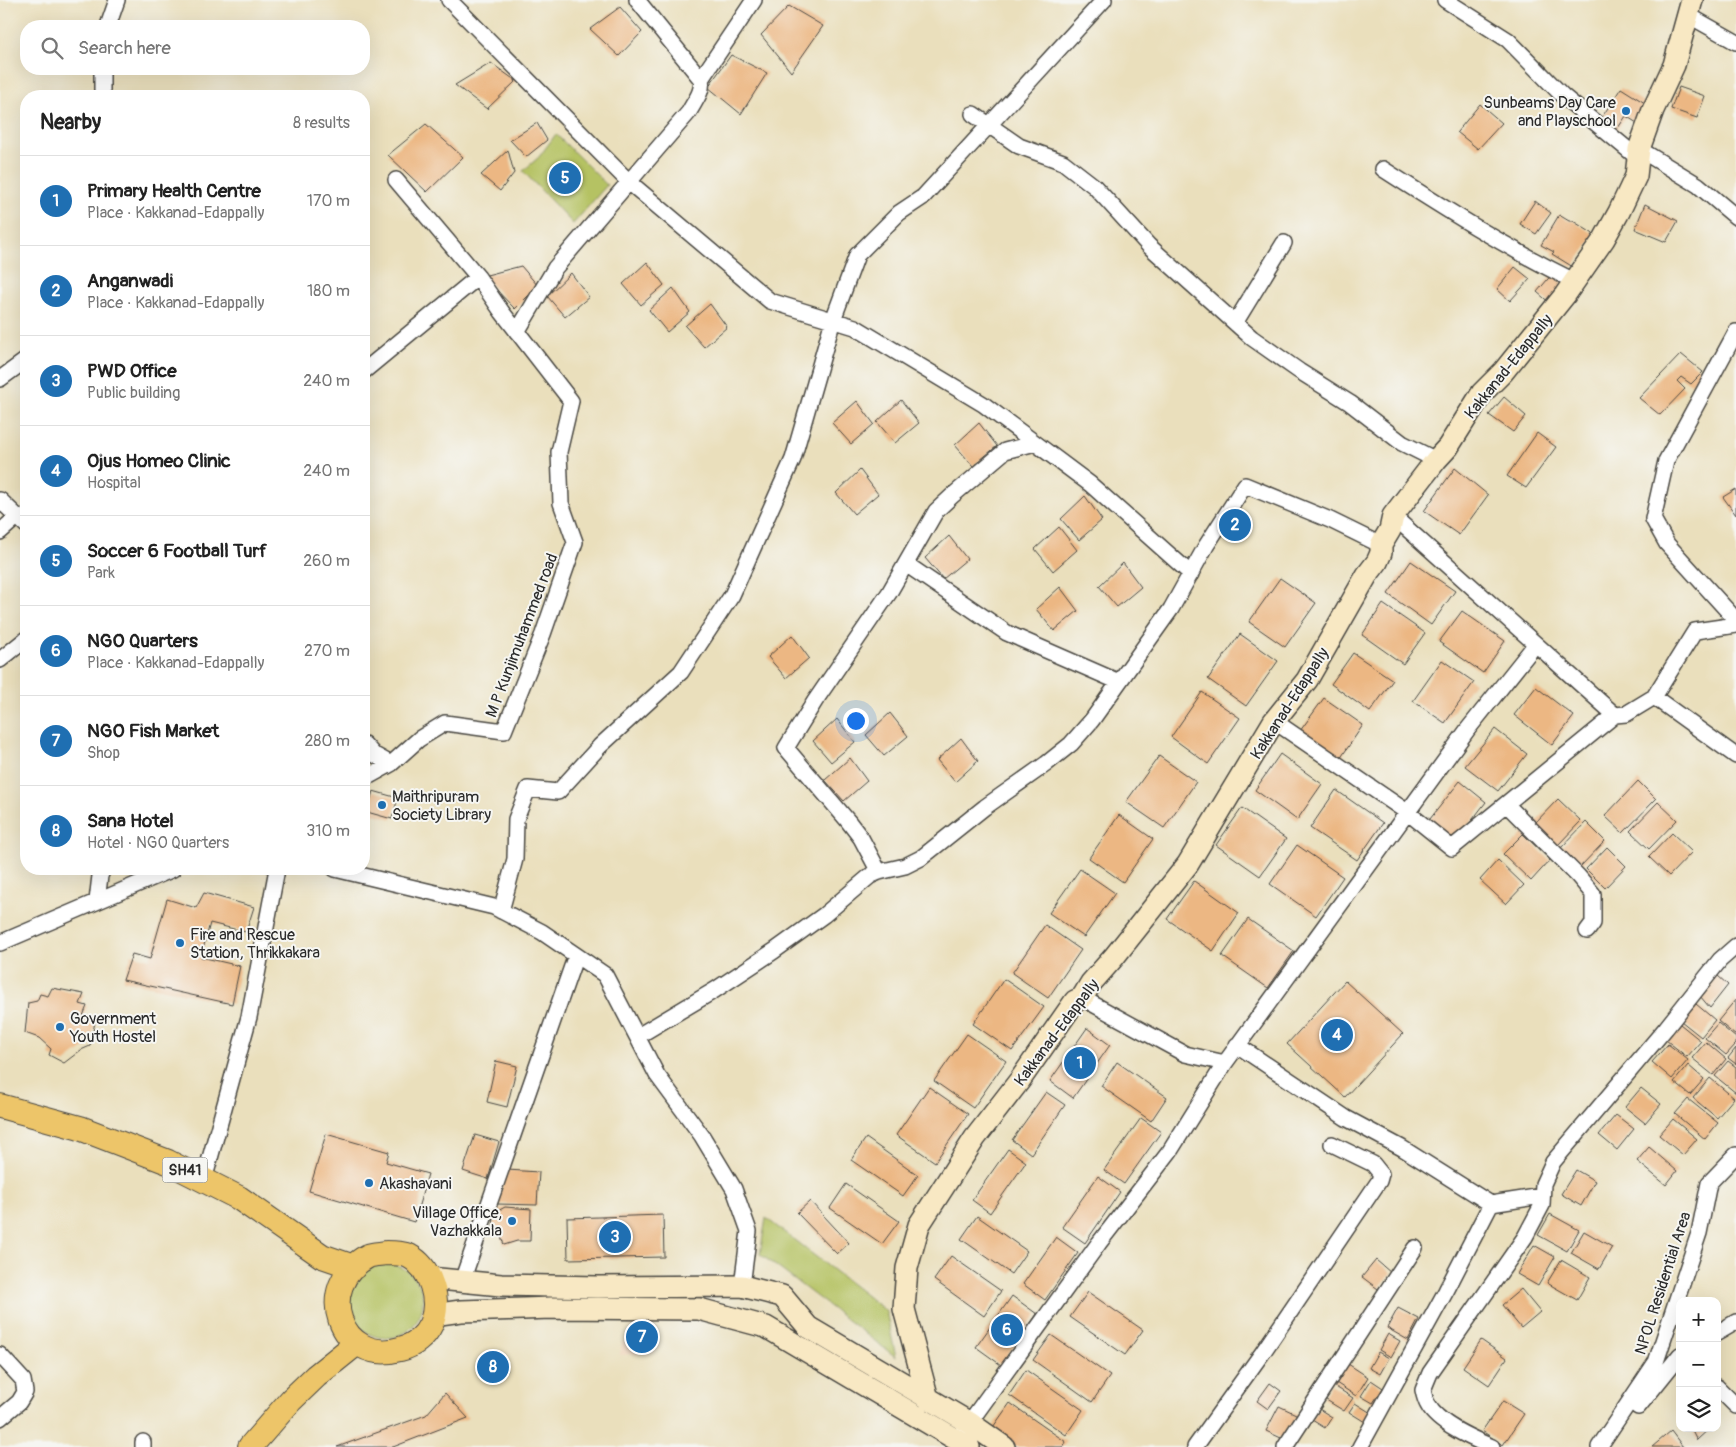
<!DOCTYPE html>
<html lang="en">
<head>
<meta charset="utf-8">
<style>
	body { margin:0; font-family:Pangolin,sans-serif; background:#f2f2f2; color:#222 }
	.controls { position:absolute; right:15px; bottom:15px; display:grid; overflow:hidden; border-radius:10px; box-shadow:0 5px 20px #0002 }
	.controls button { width:45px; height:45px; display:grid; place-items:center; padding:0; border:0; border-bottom:1px solid #e0e0e0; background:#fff; color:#222; font:25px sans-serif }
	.you { position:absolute; left:855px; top:720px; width:18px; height:18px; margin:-12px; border:4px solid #fff; border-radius:50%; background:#1a73e8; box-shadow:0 0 0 8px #1a73e833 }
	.badge { display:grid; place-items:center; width:32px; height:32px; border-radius:50%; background:#1f6fb2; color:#fff; font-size:16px; font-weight:700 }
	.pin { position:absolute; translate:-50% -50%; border:2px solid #fff; box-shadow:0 1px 5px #0006 }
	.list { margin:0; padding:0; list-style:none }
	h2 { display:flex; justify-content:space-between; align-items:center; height:65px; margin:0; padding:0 20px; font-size:21px }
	h2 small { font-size:16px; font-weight:400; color:#767676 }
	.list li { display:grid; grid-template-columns:32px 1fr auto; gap:15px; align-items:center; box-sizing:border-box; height:90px; padding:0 20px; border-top:1px solid #e0e0e0 }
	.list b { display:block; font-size:19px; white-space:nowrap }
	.list p { margin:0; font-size:16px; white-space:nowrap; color:#767676 }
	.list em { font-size:16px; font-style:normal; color:#767676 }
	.icon { flex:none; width:28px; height:28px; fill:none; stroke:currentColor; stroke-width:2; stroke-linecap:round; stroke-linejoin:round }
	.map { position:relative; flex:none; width:1736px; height:1447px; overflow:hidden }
	.search { position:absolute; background:#fff; box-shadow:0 5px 20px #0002; left:20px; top:20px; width:350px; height:55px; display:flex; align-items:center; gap:12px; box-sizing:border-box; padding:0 18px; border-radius:20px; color:#767676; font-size:19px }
	.panel { position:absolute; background:#fff; box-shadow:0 5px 20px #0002; left:20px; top:90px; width:350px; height:785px; border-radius:20px }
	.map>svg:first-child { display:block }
	.built { fill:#f0d6bc }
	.green { fill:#b5c264; stroke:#707648 }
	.building { fill:#ecb783 }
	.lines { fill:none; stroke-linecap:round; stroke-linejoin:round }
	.street-casing { stroke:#484641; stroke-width:18 }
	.secondary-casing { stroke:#484641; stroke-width:24 }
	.primary-casing { stroke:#484641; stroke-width:26 }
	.street { stroke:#fff; stroke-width:15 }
	.secondary { stroke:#f8e8c3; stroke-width:21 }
	.primary { stroke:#edc569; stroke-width:24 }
	.poi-dot { fill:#1f6fb2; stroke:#f6f6f2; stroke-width:2 }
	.labels { text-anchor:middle; stroke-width:4; stroke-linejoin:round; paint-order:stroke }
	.shield { fill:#f6f6f2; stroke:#686867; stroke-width:1 }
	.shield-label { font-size:15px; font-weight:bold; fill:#2b2b2b }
	.poi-label { font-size:16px; fill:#2b2b2b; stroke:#f6f6f2; text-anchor:start }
	.street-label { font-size:16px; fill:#2b2b2b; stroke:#f6f6f2 }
</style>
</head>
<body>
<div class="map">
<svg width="1736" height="1447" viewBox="0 0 1736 1447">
	<rect width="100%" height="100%" fill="#f6f6f2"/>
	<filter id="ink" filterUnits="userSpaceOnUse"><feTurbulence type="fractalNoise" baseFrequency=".02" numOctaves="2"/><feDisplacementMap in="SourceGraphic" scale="10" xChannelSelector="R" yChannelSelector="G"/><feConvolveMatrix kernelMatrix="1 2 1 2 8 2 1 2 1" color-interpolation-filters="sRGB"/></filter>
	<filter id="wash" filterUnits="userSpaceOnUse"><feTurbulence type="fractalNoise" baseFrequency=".0096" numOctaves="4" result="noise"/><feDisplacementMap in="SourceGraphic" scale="20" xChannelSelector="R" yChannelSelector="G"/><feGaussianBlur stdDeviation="1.12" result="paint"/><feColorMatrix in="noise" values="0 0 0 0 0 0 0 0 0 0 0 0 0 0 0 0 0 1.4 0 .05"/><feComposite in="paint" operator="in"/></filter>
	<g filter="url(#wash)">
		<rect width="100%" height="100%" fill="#eadfbc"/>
		<!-- built -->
		<path class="built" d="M637 1317 654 1321 653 1330 654 1353 620 1355 622 1342 630 1337 632 1328 631 1323Z"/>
		<!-- green -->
		<path class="green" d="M556 134 607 185 573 224 523 171 539 157Z
			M766 1218 886 1311 896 1357 760 1254Z
			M349 1301a37 37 0 1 1 74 0a37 37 0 1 1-74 0Z"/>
		<g id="blocks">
			<!-- building -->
			<path class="building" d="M789 6 823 26 791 72 761 35Z
				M620 7 642 32 619 56 590 29Z
				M731 55 767 73 741 114 708 87Z
				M491 63 516 81 487 109 455 85Z
				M1679 87 1705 96 1697 118 1671 109Z
				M1621 88 1648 105 1637 123 1626 116 1616 131 1600 120Z
				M1480 104 1502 123 1478 149 1457 132Z
				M537 123 547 140 526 157 510 140Z
				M426 124 463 157 427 192 388 155Z
				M508 150 514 173 500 191 481 175Z
				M1535 201 1551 213 1536 234 1520 224Z
				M1645 204 1678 221 1666 242 1635 229Z
				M1559 215 1569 221H1573L1595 235 1573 267 1552 254 1554 252 1541 245Z
				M647 262 664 285 641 305 623 284Z
				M521 266 538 286 515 309 483 276Z
				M1515 267 1530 279 1510 301 1497 289Z
				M571 273 589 297 565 317 547 296Z
				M1553 273 1565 285 1551 304 1537 292Z
				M673 288 690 312 667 332 649 310Z
				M710 304 727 327 704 347 685 326Z
				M1681 354 1703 372 1691 384 1681 377 1677 381 1685 389 1660 415 1639 398Z
				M1504 397 1526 416 1513 432 1489 415Z
				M901 400 919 423 895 443 877 422Z
				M857 401 874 424 851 444 832 423Z
				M979 423 997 446 973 466 955 445Z
				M1537 433 1556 447 1526 488 1507 476Z
				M1455 468 1488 495 1459 535 1424 511Z
				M860 470 878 494 854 514 836 493Z
				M1736 489V515L1723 497Z
				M1085 496 1102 520 1079 540 1061 519Z
				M1240 516 1238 533 1230 532 1231 518Z
				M1059 527 1077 550 1053 571 1035 549Z
				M949 536 967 559 943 579 925 558Z
				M1411 561 1455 591 1431 625 1388 594Z
				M1123 563 1141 587 1117 607 1099 586Z
				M1280 578 1316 603 1285 647 1249 622Z
				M1060 587 1078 611 1054 631 1036 609Z
				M1383 604 1425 633 1403 664 1362 635Z
				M1462 611 1505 641 1483 673 1439 642Z
				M1240 634 1278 661 1246 706 1208 679Z
				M792 635 809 658 786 678 768 657Z
				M1353 653 1393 680 1370 712 1331 684Z
				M1442 660 1474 682 1445 723 1413 701Z
				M1536 687 1574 716 1552 745 1514 715Z
				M1202 692 1240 718 1208 764 1171 737Z
				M1324 698 1363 725 1340 759 1300 731Z
				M890 713 908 736 884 756 866 735Z
				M837 719 855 742 831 762 813 741Z
				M1495 729 1527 754 1498 791 1465 766Z
				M961 738 978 761 955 782 937 760Z
				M1280 754 1322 784 1297 820 1255 790Z
				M1159 756 1196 782 1164 828 1126 802Z
				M850 758 867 781 844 801 825 780Z
				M1460 781 1486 802 1453 845 1426 824Z
				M1638 781 1656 799 1623 833 1605 816Z
				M1336 790 1383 823 1357 860 1310 828Z
				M373 791 398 798 392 819 367 812Z
				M1558 799 1581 821 1557 846 1534 824Z
				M1658 802 1677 820 1649 849 1630 831Z
				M1242 808 1286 839 1260 876 1216 845Z
				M1119 815 1153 839 1123 882 1089 858Z
				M1586 822 1605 841 1578 869 1559 850Z
				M1672 833 1692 852 1669 876 1649 857Z
				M1523 834 1550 860 1531 881 1503 854Z
				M1297 845 1343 877 1316 916 1270 884Z
				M1607 847 1626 866 1605 888 1586 869Z
				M1498 860 1524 885 1506 904 1480 880Z
				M1080 869 1115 893 1084 937 1049 913Z
				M1194 881 1239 913 1213 951 1167 919Z
				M204 893 254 907 246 932 210 923 201 957 240 966 232 1004 123 980 132 954 150 959 167 899 196 908Z
				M1248 919 1294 951 1268 988 1222 956Z
				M1045 925 1081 950 1048 998 1012 973Z
				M1717 975 1728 985 1710 1008 1700 996Z
				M1004 979 1044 1007 1012 1051 973 1024Z
				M1345 981 1403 1034 1345 1097 1287 1044Z
				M52 988 84 994 80 1004 87 1006 83 1016 95 1022 90 1046 81 1050 64 1063 49 1055 51 1049 39 1038 25 1033 28 1003 37 1001 40 994 48 996Z
				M1736 999V1036L1718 1021Z
				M1696 1004 1715 1020 1701 1037 1681 1021Z
				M1718 1023 1736 1038V1044L1726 1055 1705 1038Z
				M1680 1024 1701 1041 1687 1057 1666 1040Z
				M1087 1028 1110 1045 1073 1098 1050 1081Z
				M967 1034 1006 1061 973 1108 934 1081Z
				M1706 1042 1726 1059 1713 1075 1692 1058Z
				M1668 1044 1688 1060 1672 1079 1652 1062Z
				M1736 1048V1064L1728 1058Z
				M496 1061 517 1066 507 1107 487 1102Z
				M1728 1061 1736 1067V1093L1715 1076Z
				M1117 1062 1167 1097 1151 1121 1101 1086Z
				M1688 1065 1704 1079 1690 1095 1674 1082Z
				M1710 1078 1734 1098 1717 1118 1693 1098Z
				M929 1087 968 1114 935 1162 896 1135Z
				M1641 1088 1661 1104 1645 1123 1625 1107Z
				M1046 1092 1065 1105 1031 1154 1012 1140Z
				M1688 1099 1718 1123 1705 1139 1675 1114Z
				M1616 1115 1634 1129 1617 1150 1599 1135Z
				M1141 1118 1161 1132 1124 1184 1104 1170Z
				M1673 1119 1697 1139 1683 1155 1659 1135Z
				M326 1134 389 1152 386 1162 428 1174 414 1222 309 1191Z
				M475 1135 499 1142 488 1179 463 1171Z
				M866 1138 918 1175 903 1196 851 1160Z
				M1649 1147 1677 1171 1666 1185 1637 1161Z
				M1008 1149 1026 1162 990 1213 972 1200Z
				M507 1170 539 1172 537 1205 497 1204Z
				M1576 1170 1595 1181 1581 1206 1561 1194Z
				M1098 1176 1120 1192 1085 1243 1062 1227Z
				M846 1184 899 1221 882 1244 830 1208Z
				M810 1201 849 1243 837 1254 797 1213Z
				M505 1207 531 1209 530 1241H517L504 1245 500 1233 493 1230 494 1213Z
				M1550 1214 1579 1230 1567 1251 1538 1235Z
				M663 1215 664 1257 568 1259 567 1218Z
				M977 1216 1027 1251 1011 1274 961 1239Z
				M1584 1231 1612 1247 1599 1269 1571 1253Z
				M1056 1237 1078 1253 1045 1300 1023 1284Z
				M1534 1245 1555 1257 1538 1286 1517 1274Z
				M951 1256 1001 1291 984 1316 934 1280Z
				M1376 1260 1391 1273 1378 1289 1362 1277Z
				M1561 1260 1590 1277 1577 1300 1547 1283Z
				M1521 1289 1540 1312 1521 1328 1502 1305Z
				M1088 1292 1143 1330 1125 1355 1070 1317Z
				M1012 1296 1037 1314 1001 1365 976 1347Z
				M1398 1308 1419 1319 1408 1340 1387 1328Z
				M1388 1334 1400 1341 1391 1357 1379 1350Z
				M1051 1335 1110 1376 1092 1402 1033 1360Z
				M1481 1340 1507 1358 1489 1385 1463 1367Z
				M1378 1352 1389 1358 1380 1374 1369 1368Z
				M497 1356 508 1370 498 1380 480 1369 488 1360Z
				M1345 1362 1368 1377 1356 1396 1333 1381Z
				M1026 1370 1083 1410 1066 1435 1009 1395Z
				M1371 1380 1383 1388 1373 1403 1361 1396Z
				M1270 1383 1281 1391 1268 1409 1257 1401Z
				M1331 1384 1353 1398 1344 1411 1323 1398Z
				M445 1393 468 1418 393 1447H337L426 1415Z
				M1503 1401 1524 1414 1503 1445 1482 1431Z
				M1010 1403 1066 1442 1063 1447H1015L991 1430Z
				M1355 1403 1371 1413 1365 1422 1349 1412Z
				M1279 1406 1298 1415 1281 1438 1266 1431Z
				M1319 1409 1332 1417 1325 1428 1312 1420Z
				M1691 1428H1710L1697 1440Z
				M1671 1431 1683 1447H1652Z"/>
		</g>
	</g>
	<g filter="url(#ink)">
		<use href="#blocks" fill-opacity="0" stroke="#484641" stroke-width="1"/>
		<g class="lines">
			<defs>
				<path id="street" d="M449 0 629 182 770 301 855 327 983 404 1090 484 1191 574
					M1445 0 1508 40 1563 96 1638 158
					M1688 15 1736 42
					M108 26 117 0
					M701 79 754 0
					M102 96V69
					M973 114 1019 146 1063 162 1094 186 1149 246 1252 338 1299 371 1350 403 1402 443 1436 460
					M1639 149 1698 185 1736 217
					M1383 169C1445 209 1507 248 1574 281
					M396 180 478 277
					M1235 323 1284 243
					M517 332 555 268 689 112C694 102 704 91 701 79L637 0
					M1736 332 1666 461 1653 519 1667 544 1736 620
					M364 371 478 277 502 312 571 401 559 452 561 503 575 542 543 634 504 731 445 723 419 739 391 764 364 779
					M0 379 26 360
					M0 500 26 525
					M1393 516 1615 715
					M0 532 18 516
					M906 564 1007 633 1119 682
					M0 660 26 639
					M1654 697 1736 756
					M1274 721 1407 812 1452 848 1615 715 1626 714 1654 697 1695 631 1736 625
					M364 744 373 754 391 764
					M1506 804 1578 876 1593 894V923L1587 931
					M335 869 494 907 542 932 605 975 657 1075 702 1136 734 1189 749 1231 742 1286
					M879 872 861 838 848 821 786 748 815 701 889 593 936 511 952 496 1005 451 1035 443
					M97 901 100 876 103 869
					M501 911 515 859 516 819 528 789 558 792 600 746 681 672 732 595 793 459 833 320 857 255 899 213 923 197 1104 0
					M0 943 173 869
					M638 1036 715 990 774 951 824 915 870 876 879 872 905 866 921 858 985 807 1046 764 1071 744 1092 720 1171 609 1206 546 1245 485 1330 520 1381 545
					M1237 1045 1346 1118 1402 1148 1491 1204 1542 1196
					M1225 1063 1468 729 1535 645
					M204 1180 249 1017 277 869
					M462 1281 576 955
					M1717 1333 1736 1322
					M0 1355 23 1380 25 1392 19 1402 0 1418
					M1717 1387 1736 1406
					M1638 1407 1680 1355
					M964 1430 1099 1243 1170 1151 1225 1063 1185 1054 1082 998
					M143 1442V1447
					M1195 1447 1263 1352 1379 1181 1381 1174 1373 1164 1332 1144
					M1285 1447 1415 1248
					M1360 1447 1446 1291 1491 1204
					M1492 1447C1473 1439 1438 1424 1428 1405 1425 1400 1424 1395 1423 1390L1430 1373 1525 1237 1542 1205 1543 1184 1553 1162 1666 1028 1720 960 1736 946
					M1599 1447 1656 1362 1699 1233 1709 1183 1736 1155"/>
				<path id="secondary" d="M429 1278 501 1285 598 1287 742 1286 782 1296 808 1327 970 1423 1004 1447
					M433 1315 461 1311 551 1308 699 1309 766 1327 969 1447
					M928 1399 904 1309 907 1268 919 1225 975 1138 1020 1080 1075 1001 1082 998 1091 983 1114 957 1188 864 1274 721 1307 680 1367 575 1377 562 1381 553V545L1390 530 1393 516 1436 460 1448 447 1482 393 1503 372 1565 295 1604 239 1619 212 1636 176 1639 149 1653 110 1674 65 1692 0"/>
				<path id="primary" d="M0 1106 80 1128 168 1162 239 1198 322 1256 354 1267
					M386 1253C394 1253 402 1253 409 1256 431 1268 441 1301 431 1324 425 1337 413 1346 400 1349 340 1366 312 1286 368 1256 373 1254 381 1254 386 1253Z
					M250 1447 291 1400 316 1376 357 1343"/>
			</defs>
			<!-- street casing -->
			<use href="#street" class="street-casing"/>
			<!-- secondary casing -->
			<use href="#secondary" class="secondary-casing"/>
			<!-- primary casing -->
			<use href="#primary" class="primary-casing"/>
			<!-- street -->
			<use href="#street" class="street"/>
			<!-- secondary -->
			<use href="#secondary" class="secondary"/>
			<!-- primary -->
			<use href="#primary" class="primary"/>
		</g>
	</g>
	<!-- markers -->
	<g class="poi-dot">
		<circle cx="1626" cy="111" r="5"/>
		<circle cx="382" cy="805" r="5"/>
		<circle cx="180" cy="943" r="5"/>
		<circle cx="60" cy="1027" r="5"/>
		<circle cx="369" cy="1183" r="5"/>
		<circle cx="512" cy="1221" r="5"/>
	</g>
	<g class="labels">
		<!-- shield labels -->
		<rect class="shield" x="162.5" y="1157.5" width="45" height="25" rx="4"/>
		<g class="shield-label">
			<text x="185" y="1175">SH41</text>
		</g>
		<!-- poi labels -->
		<g class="poi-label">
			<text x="1616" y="108" text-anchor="end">Sunbeams Day Care<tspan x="1616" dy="18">and Playschool</tspan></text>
			<text x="392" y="802">Maithripuram<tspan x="392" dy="18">Society Library</tspan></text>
			<text x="190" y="940">Fire and Rescue<tspan x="190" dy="18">Station, Thrikkakara</tspan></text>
			<text x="70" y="1024">Government<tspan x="70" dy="18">Youth Hostel</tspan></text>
			<text x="379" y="1189">Akashavani</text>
			<text x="502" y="1218" text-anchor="end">Village Office,<tspan x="502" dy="18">Vazhakkala</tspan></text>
		</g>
		<!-- street labels -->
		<g class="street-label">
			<text transform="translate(1508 366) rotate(-51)" y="6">Kakkanad-Edappally</text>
			<text transform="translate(521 635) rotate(-69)" y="6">M P Kunjimuhammed road</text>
			<text transform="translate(1289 703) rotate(-57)" y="6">Kakkanad-Edappally</text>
			<text transform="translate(1056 1032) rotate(-53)" y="6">Kakkanad-Edappally</text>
			<text transform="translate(1662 1283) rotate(-72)" y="6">NPOL Residential Area</text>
		</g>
	</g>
</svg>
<div class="controls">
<button>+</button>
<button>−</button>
<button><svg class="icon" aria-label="layers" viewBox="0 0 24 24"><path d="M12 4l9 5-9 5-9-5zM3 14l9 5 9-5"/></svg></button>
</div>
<div class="you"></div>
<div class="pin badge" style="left:1080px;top:1063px">1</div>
<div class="pin badge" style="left:1235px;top:525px">2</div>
<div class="pin badge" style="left:615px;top:1237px">3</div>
<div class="pin badge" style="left:1337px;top:1035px">4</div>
<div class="pin badge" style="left:565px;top:178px">5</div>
<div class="pin badge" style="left:1007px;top:1330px">6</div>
<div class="pin badge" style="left:642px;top:1337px">7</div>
<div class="pin badge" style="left:493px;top:1367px">8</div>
<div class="search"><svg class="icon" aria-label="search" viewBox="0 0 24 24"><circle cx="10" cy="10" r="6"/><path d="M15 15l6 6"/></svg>Search here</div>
<section class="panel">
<h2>Nearby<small>8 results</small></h2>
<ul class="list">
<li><span class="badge">1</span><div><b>Primary Health Centre</b><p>Place · Kakkanad-Edappally</p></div><em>170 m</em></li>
<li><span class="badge">2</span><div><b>Anganwadi</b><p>Place · Kakkanad-Edappally</p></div><em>180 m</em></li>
<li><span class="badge">3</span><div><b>PWD Office</b><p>Public building</p></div><em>240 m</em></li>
<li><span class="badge">4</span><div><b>Ojus Homeo Clinic</b><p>Hospital</p></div><em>240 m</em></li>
<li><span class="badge">5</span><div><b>Soccer 6 Football Turf</b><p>Park</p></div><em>260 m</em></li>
<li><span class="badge">6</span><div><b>NGO Quarters</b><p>Place · Kakkanad-Edappally</p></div><em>270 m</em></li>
<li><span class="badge">7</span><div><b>NGO Fish Market</b><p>Shop</p></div><em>280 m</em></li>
<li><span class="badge">8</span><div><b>Sana Hotel</b><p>Hotel · NGO Quarters</p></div><em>310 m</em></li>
</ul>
</section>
</div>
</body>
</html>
